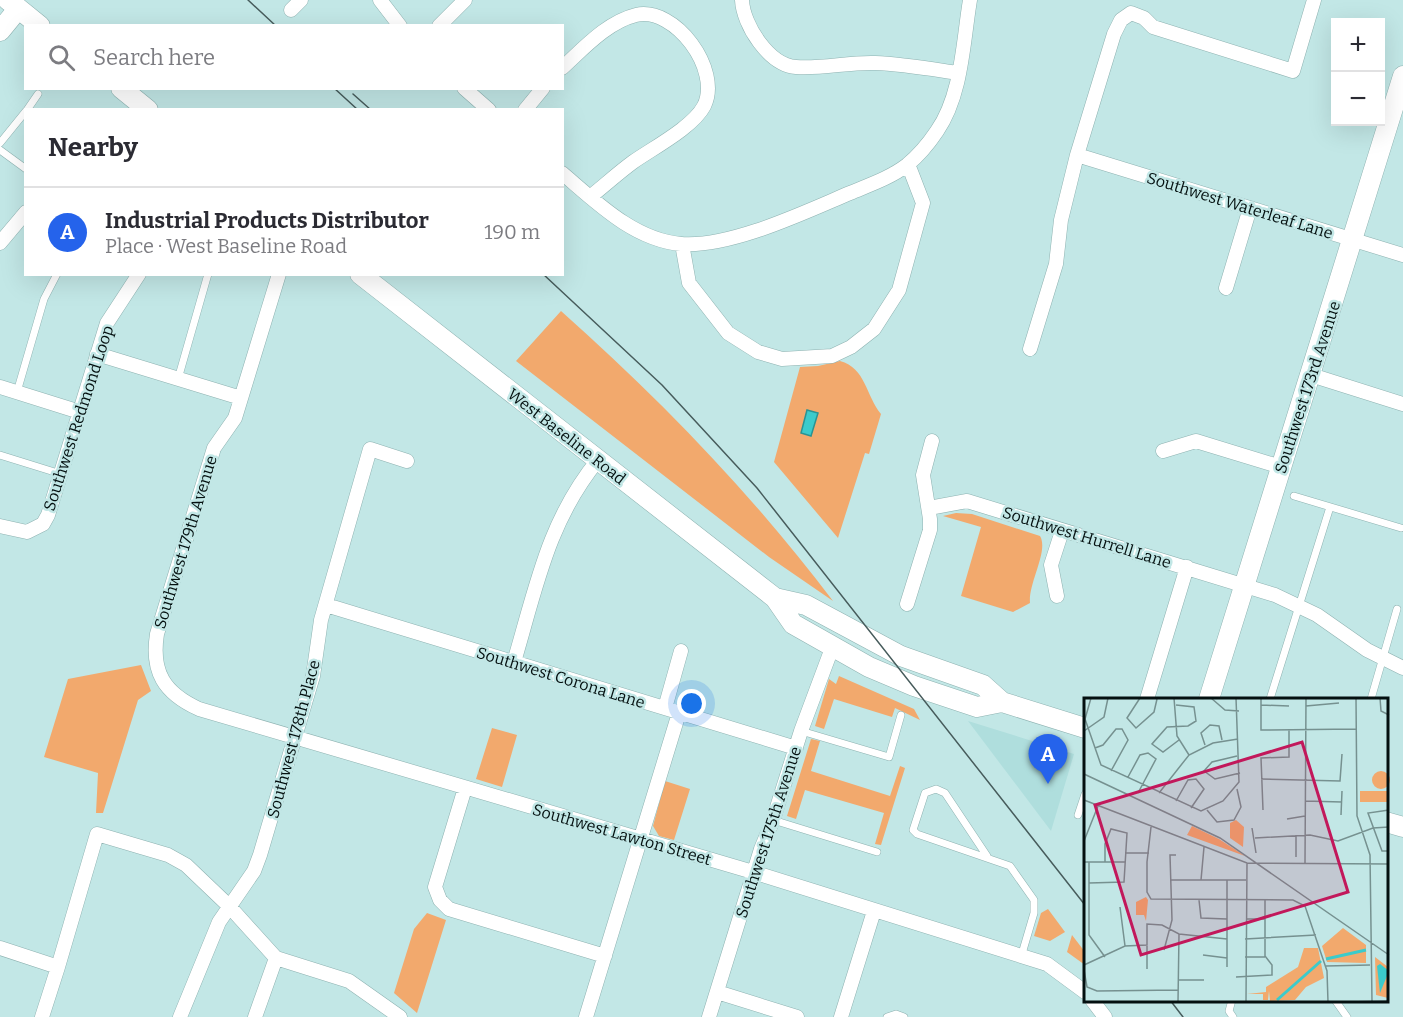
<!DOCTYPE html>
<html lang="en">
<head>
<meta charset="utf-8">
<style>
	body { margin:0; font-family:Bitter,serif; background:#f7f7f7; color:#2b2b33 }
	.controls { position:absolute; right:18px; top:18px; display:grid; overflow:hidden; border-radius:0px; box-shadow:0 6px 24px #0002 }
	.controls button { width:54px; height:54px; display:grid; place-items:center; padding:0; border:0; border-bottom:2px solid #e1e1e2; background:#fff; color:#2b2b33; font:30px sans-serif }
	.you { position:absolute; left:692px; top:704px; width:21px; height:21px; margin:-15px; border:4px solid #fff; border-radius:50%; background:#1a73e8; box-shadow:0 0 0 9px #1a73e833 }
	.badge { display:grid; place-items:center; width:39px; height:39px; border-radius:50%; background:#2563eb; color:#fff; font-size:20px; font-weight:700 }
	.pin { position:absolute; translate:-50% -50px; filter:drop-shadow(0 2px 3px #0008) }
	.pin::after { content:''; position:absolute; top:32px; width:21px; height:18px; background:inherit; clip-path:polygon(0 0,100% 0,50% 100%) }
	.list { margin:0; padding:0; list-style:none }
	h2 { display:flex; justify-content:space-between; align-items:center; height:78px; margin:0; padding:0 24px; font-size:26px }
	h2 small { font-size:20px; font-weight:400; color:#7c7c81 }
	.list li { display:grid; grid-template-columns:39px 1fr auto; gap:18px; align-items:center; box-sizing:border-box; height:90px; padding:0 24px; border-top:2px solid #e1e1e2 }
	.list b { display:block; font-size:22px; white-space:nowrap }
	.list p { margin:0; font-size:20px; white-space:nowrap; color:#7c7c81 }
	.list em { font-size:20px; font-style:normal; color:#7c7c81 }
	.icon { flex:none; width:33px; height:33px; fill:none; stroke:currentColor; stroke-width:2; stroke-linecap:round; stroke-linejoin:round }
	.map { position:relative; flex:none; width:1403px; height:1017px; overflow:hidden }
	.search { position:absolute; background:#fff; box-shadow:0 6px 24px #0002; left:24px; top:24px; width:540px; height:66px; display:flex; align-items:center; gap:15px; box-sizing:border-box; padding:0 21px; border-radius:0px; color:#7c7c81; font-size:22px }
	.panel { position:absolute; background:#fff; box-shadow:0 6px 24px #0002; left:24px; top:108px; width:540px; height:168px; border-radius:0px }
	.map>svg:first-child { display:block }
	.built { fill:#afdedd }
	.green { fill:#f2a96d }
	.water { fill:#3bcbcb; stroke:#2a9393; stroke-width:1.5 }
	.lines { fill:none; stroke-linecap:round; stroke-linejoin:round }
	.lane-casing { stroke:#8eb2b1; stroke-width:8 }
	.street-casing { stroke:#8eb2b1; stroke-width:15 }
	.secondary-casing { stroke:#8eb2b1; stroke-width:21 }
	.lane { stroke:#fff; stroke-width:7 }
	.street { stroke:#fff; stroke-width:14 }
	.secondary { stroke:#fff; stroke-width:20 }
	.tram { stroke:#475c5c; stroke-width:1.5 }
	.labels { text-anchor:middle; stroke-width:5; stroke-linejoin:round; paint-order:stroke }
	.street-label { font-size:16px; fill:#041010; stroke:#c2e7e6 }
	.inset-river { fill:none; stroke:#3bcbcb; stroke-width:3 }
	.inset-road { fill:none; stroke:#769190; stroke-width:1.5 }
	.view { fill:#c2185b; fill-opacity:0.15; stroke:#c2185b; stroke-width:3 }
	.inset-edge { fill:none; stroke:#041010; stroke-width:3 }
</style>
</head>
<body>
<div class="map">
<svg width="1403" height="1017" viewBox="0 0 1403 1017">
	<rect width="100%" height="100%" fill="#c2e7e6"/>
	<!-- built -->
	<path class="built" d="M968 721 1074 754 1051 831Z"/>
	<!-- green -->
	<path class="green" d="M561 311C661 400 752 494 833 601L769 557 516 361Z
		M840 361C866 368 866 396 881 414L869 454 865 453 838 538 774 462 800 367 818 366Z
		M956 513 972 514 1040 536C1049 551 1028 583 1030 603L1013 612 961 596 981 527 943 516Z
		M141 665 151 691 138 700 103 813H96L98 773 44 757 68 679Z
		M839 676 914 709 920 720 895 708 892 717 834 699 824 729 815 726 829 679 836 684Z
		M492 728 517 735 502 787 476 779Z
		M811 739 820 741 811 771 890 796 900 766 905 768 881 845 875 844 884 813 805 790 796 819 787 816Z
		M665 781 690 789 674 840 659 836 653 826Z
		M1048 909 1065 932 1050 941 1034 936 1041 913Z
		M427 913 446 920 417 1013 394 993 414 929Z
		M1072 935 1085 952V965L1067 952Z"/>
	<!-- water -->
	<path class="water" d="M807 410 818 413 811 436 801 433Z"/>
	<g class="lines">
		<defs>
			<path id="lane" d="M27 110 38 94
				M0 143 26 111
				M0 150 26 169
				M178 379 208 274
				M17 392 44 299 57 274
				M0 455 61 474
				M1294 496 1401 528
				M1270 699 1330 507
				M1371 699 1397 609
				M801 731 889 757 901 715
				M1078 815 1085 794
				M773 820 877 852
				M987 856 945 793 936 789 925 793 913 830 917 834 1010 866 1034 900V913L1021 957
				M1232 1000 1229 1011 1233 1017
				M1335 1000 1347 1017
				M887 1017 896 1014 904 1017"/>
			<path id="street" d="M380 0 400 26
				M742 0C743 25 769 65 796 67 822 69 849 62 875 63 903 64 931 69 958 73
				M291 10 301 0
				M439 26 465 0
				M562 68C583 49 607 22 636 15 675 6 722 70 704 106 693 127 653 148 633 162 618 173 605 185 590 197
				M464 88 489 110
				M525 110 543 88
				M1077 155 1403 255
				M562 173C596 202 634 240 681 244 730 248 805 212 850 193 869 185 890 178 907 165 918 156 929 143 937 131 962 95 963 42 970 0
				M0 243 26 212
				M682 244 689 283 728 333 758 352 782 359 832 356 851 347 874 329 899 290 923 203 908 164
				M279 274 235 418 214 448 157 634C151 672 164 693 199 709L753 872 1047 964 1085 992
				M1226 288 1250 208
				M1030 349 1056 264 1061 220 1077 155 1114 34 1121 20 1131 13 1144 18 1153 27 1293 71 1314 0
				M97 354 241 398
				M1311 375 1403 404
				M0 387 80 412
				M1163 451 1196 441 1281 467
				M929 508 967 501 1275 595 1317 615 1367 650 1403 668
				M0 526 27 532 43 524 48 515 107 323 139 274
				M1057 596 1051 565 1062 531
				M907 604 930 530V519L923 475 932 441
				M326 605 796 748
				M514 662C536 588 548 521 598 460
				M1147 699 1187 567
				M665 708 681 651
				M465 788 435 887 440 900 449 909 605 956
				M0 948 58 967 97 834 168 855 186 865 229 906 276 958 349 981 400 1017
				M717 992 797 1017
				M1092 1000 1105 1017
				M42 1017 58 967
				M180 1017 219 922 254 871 260 855 313 676 321 620 370 449 407 461
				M255 1017 276 958
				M586 1017 679 713
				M709 1017 761 849 773 820 801 731 832 648
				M841 1017 874 911"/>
			<path id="secondary" d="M8 0 40 26
				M0 31 18 9
				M121 88 148 110
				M360 274 775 598 793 624 869 667 914 686 977 707 1002 702
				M775 598 806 605 901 656 983 685 1002 702 1085 728
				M1209 699 1403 76
				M1386 822 1403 827"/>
		</defs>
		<!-- lane casing -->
		<use href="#lane" class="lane-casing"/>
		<!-- street casing -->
		<use href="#street" class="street-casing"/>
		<!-- secondary casing -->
		<use href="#secondary" class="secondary-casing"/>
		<!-- lane -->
		<use href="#lane" class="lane"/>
		<!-- street -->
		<use href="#street" class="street"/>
		<!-- secondary -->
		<use href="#secondary" class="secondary"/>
		<!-- tram -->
		<path class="tram" d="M248 0 276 26
			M334 88 358 110
			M353 94 371 110
			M543 274 662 385 757 488 1085 905
			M1170 1000 1183 1017"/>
	</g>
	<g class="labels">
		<!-- street labels -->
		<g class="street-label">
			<text transform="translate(1240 205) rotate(17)" y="6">Southwest Waterleaf Lane</text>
			<text transform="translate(1307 387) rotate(-72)" y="6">Southwest 173rd Avenue</text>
			<text transform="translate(78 418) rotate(-72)" y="6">Southwest Redmond Loop</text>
			<text transform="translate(567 436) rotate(38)" y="6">West Baseline Road</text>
			<text transform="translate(1087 537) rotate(17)" y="6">Southwest Hurrell Lane</text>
			<text transform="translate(185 542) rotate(-73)" y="6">Southwest 179th Avenue</text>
			<text transform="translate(561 677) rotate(17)" y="6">Southwest Corona Lane</text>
			<text transform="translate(293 739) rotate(-75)" y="6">Southwest 178th Place</text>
			<text transform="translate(768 832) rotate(-72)" y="6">Southwest 175th Avenue</text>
			<text transform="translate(622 834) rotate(16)" y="6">Southwest Lawton Street</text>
		</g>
	</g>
	<!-- overview -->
	<g transform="translate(1084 698)">
		<rect width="304" height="304" fill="#c2e7e6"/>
		<path d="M288 82a9 9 0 1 1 18 0a9 9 0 1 1-18 0ZM276 93H304V104H276ZM152 122 160 129 159 149 146 140V125ZM108 128 135 141 161 158 103 137ZM62 199 64 202 62 223 60 217H52V204ZM259 230 282 247V265L243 264 238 248ZM220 250H234L240 280 222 289 211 302 186 303 185 293 184 302H179V296H163L182 294V289L214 269ZM291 259 304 269V300L292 297Z" fill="#f2a96d"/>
		<path d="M296 266 305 273 296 295 293 268Z" fill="#3bcbcb"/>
		<path class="inset-river" d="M242 261 282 252M193 302 237 263"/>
		<path class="inset-road" d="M7 0 1 21 17 67 117 113 139 103 155 84 152 0M56 0 43 20 52 30 70 14 73 1M90 0 93 38 105 57M127 0 141 12 155 13M177 0V32L272 31M272 0 273 118 286 157 288 304M296 0 297 13 305 17M92 7 110 9 112 23 104 28 83 29 68 46 79 54 95 42M177 7 205 8M222 8 255 5M0 33 20 19 24 0M121 47 117 35 126 27 135 28 138 42M11 50 19 47 32 31H38L44 42 27 73M153 58 128 64 120 73 131 81 156 75M0 76 136 140 305 257M44 79 56 57 64 55 72 61 54 95M177 81 256 83 258 56M75 95 105 57 129 45 154 41M0 102 163 165 305 166M92 103 104 82 112 81 120 91 107 110M221 103 258 104M123 112 133 124 150 122 157 109 153 91M179 112 177 60 205 59V32M305 112 284 115 298 153H305M257 117 258 93M203 121 221 118M67 129 63 164V194L67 201 209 202 221 208 243 273 244 304M168 130 172 155M212 137V159M171 140 226 137 254 143 289 130 305 129M0 143 14 108M41 155H65M0 164H41M5 164V237L21 259M221 166 222 0M86 182H162M117 182 120 149M143 182V269M5 185 40 184 43 135 27 131 21 146V164M115 202 117 220 143 221M36 209 41 248M162 221H181M161 241 232 237M80 252 88 222 86 157H92M119 257 143 260M161 259H181M0 267 41 248 63 247V226L78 227 95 236 143 241M242 268 286 267M63 271V247M0 272 3 289 13 293 94 292M152 279 188 277V267L181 258V202M94 282H120M94 304 95 236M122 304H162L163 165M263 304 305 303"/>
		<path class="view" d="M218 44 264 194 57 257 11 107Z"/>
		<rect width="304" height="304" class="inset-edge"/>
	</g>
</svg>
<div class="controls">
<button>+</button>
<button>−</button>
</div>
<div class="you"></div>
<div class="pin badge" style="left:1048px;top:784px">A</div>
<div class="search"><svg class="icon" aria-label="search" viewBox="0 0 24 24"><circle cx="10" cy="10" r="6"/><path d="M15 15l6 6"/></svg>Search here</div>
<section class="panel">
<h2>Nearby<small></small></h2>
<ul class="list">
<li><span class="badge">A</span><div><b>Industrial Products Distributor</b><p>Place · West Baseline Road</p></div><em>190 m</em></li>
</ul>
</section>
</div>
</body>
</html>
